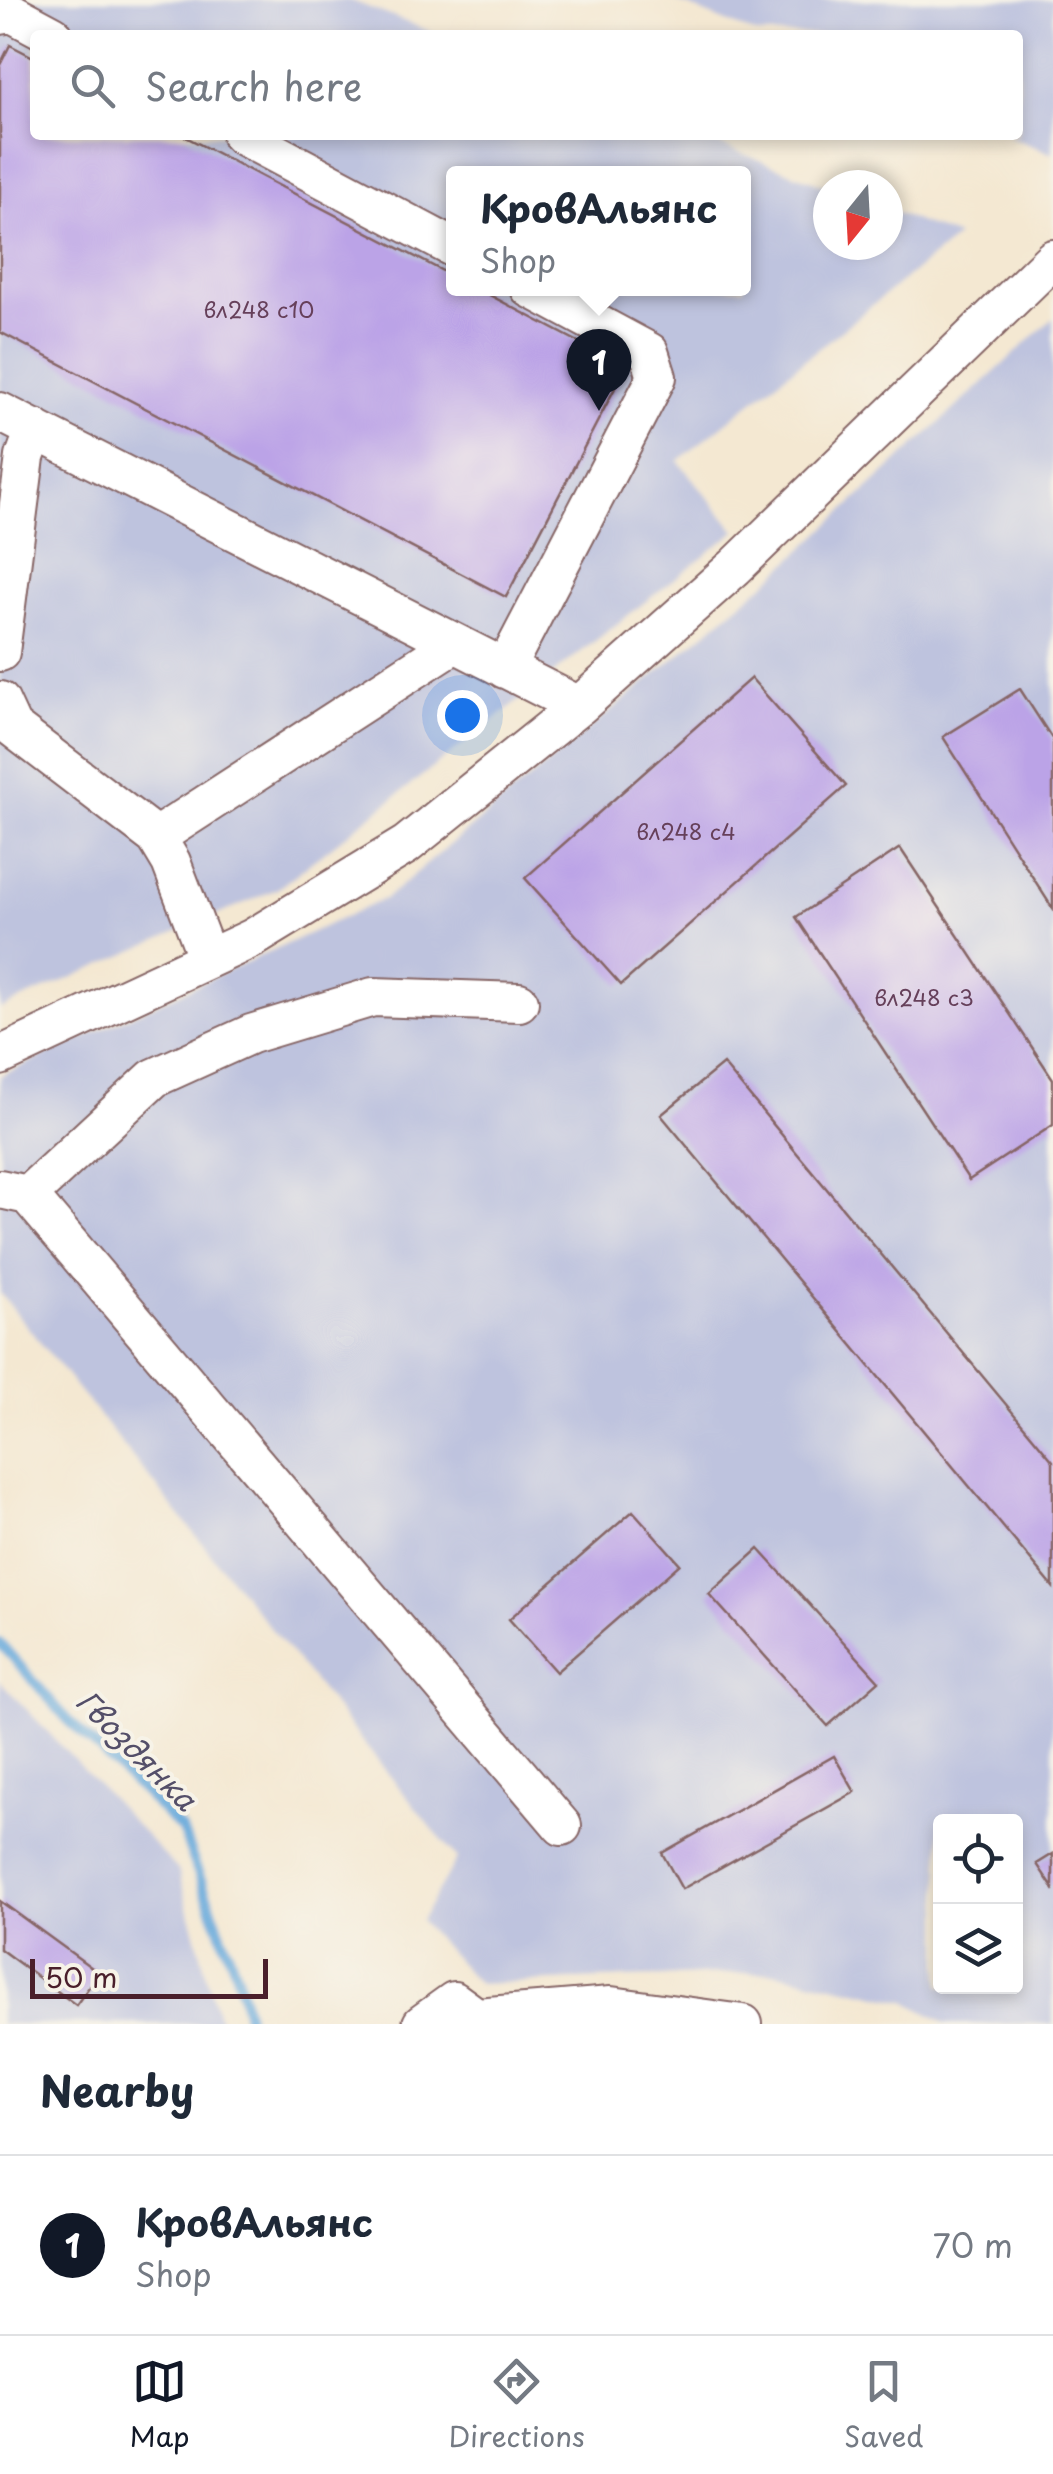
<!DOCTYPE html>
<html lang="en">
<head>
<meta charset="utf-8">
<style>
	body { margin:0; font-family:"Playpen Sans",sans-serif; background:#f2f2f3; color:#1f2937 }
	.controls { position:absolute; right:30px; bottom:30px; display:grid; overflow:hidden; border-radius:10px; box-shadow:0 5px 15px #0003 }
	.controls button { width:90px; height:90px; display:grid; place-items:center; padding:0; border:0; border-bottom:2px solid #e0e1e3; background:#fff; color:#1f2937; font:50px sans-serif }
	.compass { position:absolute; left:813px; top:170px; width:90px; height:90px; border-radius:50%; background:#fff; box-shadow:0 5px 15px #0003; rotate:198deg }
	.scale { position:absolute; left:30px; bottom:25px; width:238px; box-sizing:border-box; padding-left:10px; border:5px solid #4a1f2b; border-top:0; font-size:28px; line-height:35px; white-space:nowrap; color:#4a1f2b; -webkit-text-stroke:8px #f7f3e8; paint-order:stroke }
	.you { position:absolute; left:462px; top:715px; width:35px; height:35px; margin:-25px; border:8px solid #fff; border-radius:50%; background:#1a73e8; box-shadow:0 0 0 15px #1a73e833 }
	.badge { display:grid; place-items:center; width:65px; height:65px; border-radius:50%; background:#111827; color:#fff; font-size:32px; font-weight:700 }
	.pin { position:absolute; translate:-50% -82px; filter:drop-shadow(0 2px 5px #0008) }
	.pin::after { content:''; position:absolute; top:52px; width:35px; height:30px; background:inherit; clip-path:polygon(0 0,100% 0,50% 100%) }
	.popup { position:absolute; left:446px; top:166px; width:305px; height:130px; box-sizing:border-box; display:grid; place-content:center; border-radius:10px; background:#fff; filter:drop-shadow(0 2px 8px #0005); font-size:32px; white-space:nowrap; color:#747a83 }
	.popup b { font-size:38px; color:#1f2937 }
	.popup::after { content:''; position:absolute; left:50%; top:100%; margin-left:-20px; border:20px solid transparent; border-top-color:#fff }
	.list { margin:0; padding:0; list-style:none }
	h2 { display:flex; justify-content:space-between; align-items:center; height:130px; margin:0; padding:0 40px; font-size:42px }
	h2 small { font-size:32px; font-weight:400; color:#747a83 }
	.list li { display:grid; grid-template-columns:65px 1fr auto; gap:30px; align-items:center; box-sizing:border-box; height:180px; padding:0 40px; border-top:2px solid #e0e1e3 }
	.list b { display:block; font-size:38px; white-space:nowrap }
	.list p { margin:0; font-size:32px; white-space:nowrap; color:#747a83 }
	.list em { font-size:32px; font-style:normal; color:#747a83 }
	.icon { flex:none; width:55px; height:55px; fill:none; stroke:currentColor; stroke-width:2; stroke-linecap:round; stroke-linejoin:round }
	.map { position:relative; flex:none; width:1053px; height:2024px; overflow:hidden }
	.search { position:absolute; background:#fff; box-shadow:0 5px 15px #0003; left:30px; right:30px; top:30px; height:110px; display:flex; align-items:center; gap:25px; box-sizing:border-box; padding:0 35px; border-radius:10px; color:#747a83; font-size:38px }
	.sheet { height:310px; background:#fff }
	nav { display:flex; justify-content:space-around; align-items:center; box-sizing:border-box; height:140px; border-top:2px solid #e0e1e3; background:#fff; font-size:28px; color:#747a83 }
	nav a { display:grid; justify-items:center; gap:5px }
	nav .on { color:#111827 }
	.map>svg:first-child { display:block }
	.industrial { fill:#bec3de; fill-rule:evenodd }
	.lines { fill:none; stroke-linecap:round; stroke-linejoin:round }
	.stream { stroke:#66a9db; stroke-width:10 }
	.building { fill:#bba3e7 }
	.minor-casing { stroke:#866565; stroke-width:42 }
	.minor { stroke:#fff; stroke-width:38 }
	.labels { text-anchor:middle; stroke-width:8; stroke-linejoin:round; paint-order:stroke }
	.number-label { font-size:22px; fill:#66405a }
	.water-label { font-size:30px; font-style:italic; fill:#544f69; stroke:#f7f3e8 }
</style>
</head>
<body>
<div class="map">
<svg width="1053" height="2024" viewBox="0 0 1053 2024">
	<rect width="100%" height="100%" fill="#f7f3e8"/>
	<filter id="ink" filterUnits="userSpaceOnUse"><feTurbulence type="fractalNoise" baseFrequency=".01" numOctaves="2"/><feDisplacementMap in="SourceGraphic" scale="20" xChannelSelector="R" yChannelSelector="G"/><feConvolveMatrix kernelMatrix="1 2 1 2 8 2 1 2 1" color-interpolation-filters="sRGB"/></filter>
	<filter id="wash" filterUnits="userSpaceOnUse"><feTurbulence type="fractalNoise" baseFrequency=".0048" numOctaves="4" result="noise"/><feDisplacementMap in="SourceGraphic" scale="40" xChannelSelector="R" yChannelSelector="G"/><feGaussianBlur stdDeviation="2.25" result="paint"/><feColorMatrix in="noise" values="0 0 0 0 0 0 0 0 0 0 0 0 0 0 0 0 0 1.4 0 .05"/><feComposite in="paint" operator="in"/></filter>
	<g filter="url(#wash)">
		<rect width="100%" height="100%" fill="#f4e8d2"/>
		<!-- industrial -->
		<path class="industrial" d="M0 0H350L439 35H35V135H695L828 187V245H888V210L957 237 678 461 736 531 277 889 0 1009ZM454 174H744V288H454Z
			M672 0H1053V154L1005 135H1018V35H758Z
			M1053 318V2024H946L906 2001 773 1972 478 1984 420 1921 457 1859 0 1293V1076L386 898 776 574ZM940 1822H1016V1986H940Z
			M0 1681 178 1870 220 2024H0Z"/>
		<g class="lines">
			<!-- stream -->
			<path class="stream" d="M0 1643 67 1719 182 1830 237 1975 249 2024"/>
		</g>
		<g id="blocks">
			<!-- building -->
			<path class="building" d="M10 45 35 58V135H182L454 277V288H476L626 367 506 597 0 332V65Z
				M751 678 846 786 621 985 525 878Z
				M1020 689 1053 740V909L943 737Z
				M900 848 1053 1079V1125L969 1180 796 917Z
				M723 1064 1053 1461V1587L661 1115Z
				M633 1511 680 1564 556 1672 509 1619Z
				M759 1549 879 1681 828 1726 709 1594Z
				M834 1756 855 1792 682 1889 662 1853Z
				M1053 1854V1888L1037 1864Z
				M0 1901 99 1973 76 2005 0 1949Z"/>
		</g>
	</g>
	<g filter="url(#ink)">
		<use href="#blocks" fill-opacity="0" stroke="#866565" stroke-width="2.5"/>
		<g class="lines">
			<defs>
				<path id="minor" d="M0 15 12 13 53 35
					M241 135 454 248
					M0 412 579 706
					M0 652 25 457 35 429
					M505 669 657 377 649 352 530 288
					M0 701 12 727 156 837 171 862 208 959
					M156 837 455 643
					M0 1056 253 938 406 845 579 706 735 567 1053 259
					M0 1189 28 1195 562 1826
					M28 1195 154 1078 251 1034 373 997 519 1002
					M422 2024 454 2001 476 2017 611 2006 743 2024"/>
			</defs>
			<!-- minor casing -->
			<use href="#minor" class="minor-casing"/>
			<!-- minor -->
			<use href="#minor" class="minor"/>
		</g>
	</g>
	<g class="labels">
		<!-- number labels -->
		<g class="number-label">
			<text x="259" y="318">вл248 с10</text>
			<text x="686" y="840">вл248 с4</text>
			<text x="924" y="1006">вл248 с3</text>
		</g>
		<!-- water labels -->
		<g class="water-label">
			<text transform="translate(136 1751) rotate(45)" y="10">Гвоздянка</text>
		</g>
	</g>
</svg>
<div class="controls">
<button><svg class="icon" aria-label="locate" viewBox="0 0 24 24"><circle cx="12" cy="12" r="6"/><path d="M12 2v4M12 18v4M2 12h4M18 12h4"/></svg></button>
<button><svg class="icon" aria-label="layers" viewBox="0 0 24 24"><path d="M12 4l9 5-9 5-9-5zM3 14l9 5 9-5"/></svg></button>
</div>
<svg class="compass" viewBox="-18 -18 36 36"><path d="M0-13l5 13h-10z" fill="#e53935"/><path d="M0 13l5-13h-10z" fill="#747a83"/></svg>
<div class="scale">50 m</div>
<div class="you"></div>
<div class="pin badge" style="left:599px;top:411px">1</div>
<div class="popup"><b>КровАльянс</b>Shop</div>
<div class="search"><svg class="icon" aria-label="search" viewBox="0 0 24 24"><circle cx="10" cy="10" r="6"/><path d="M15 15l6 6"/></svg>Search here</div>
</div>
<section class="sheet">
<h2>Nearby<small></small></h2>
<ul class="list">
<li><span class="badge">1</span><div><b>КровАльянс</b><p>Shop</p></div><em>70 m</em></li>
</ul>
</section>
<nav>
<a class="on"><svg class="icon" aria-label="map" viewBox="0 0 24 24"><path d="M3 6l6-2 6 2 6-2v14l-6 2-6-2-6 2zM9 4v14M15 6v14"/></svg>Map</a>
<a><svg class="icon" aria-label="directions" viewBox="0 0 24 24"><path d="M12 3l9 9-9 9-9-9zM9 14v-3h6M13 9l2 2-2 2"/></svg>Directions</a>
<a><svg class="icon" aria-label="saved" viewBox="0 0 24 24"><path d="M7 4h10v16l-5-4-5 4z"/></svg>Saved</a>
</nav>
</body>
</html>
